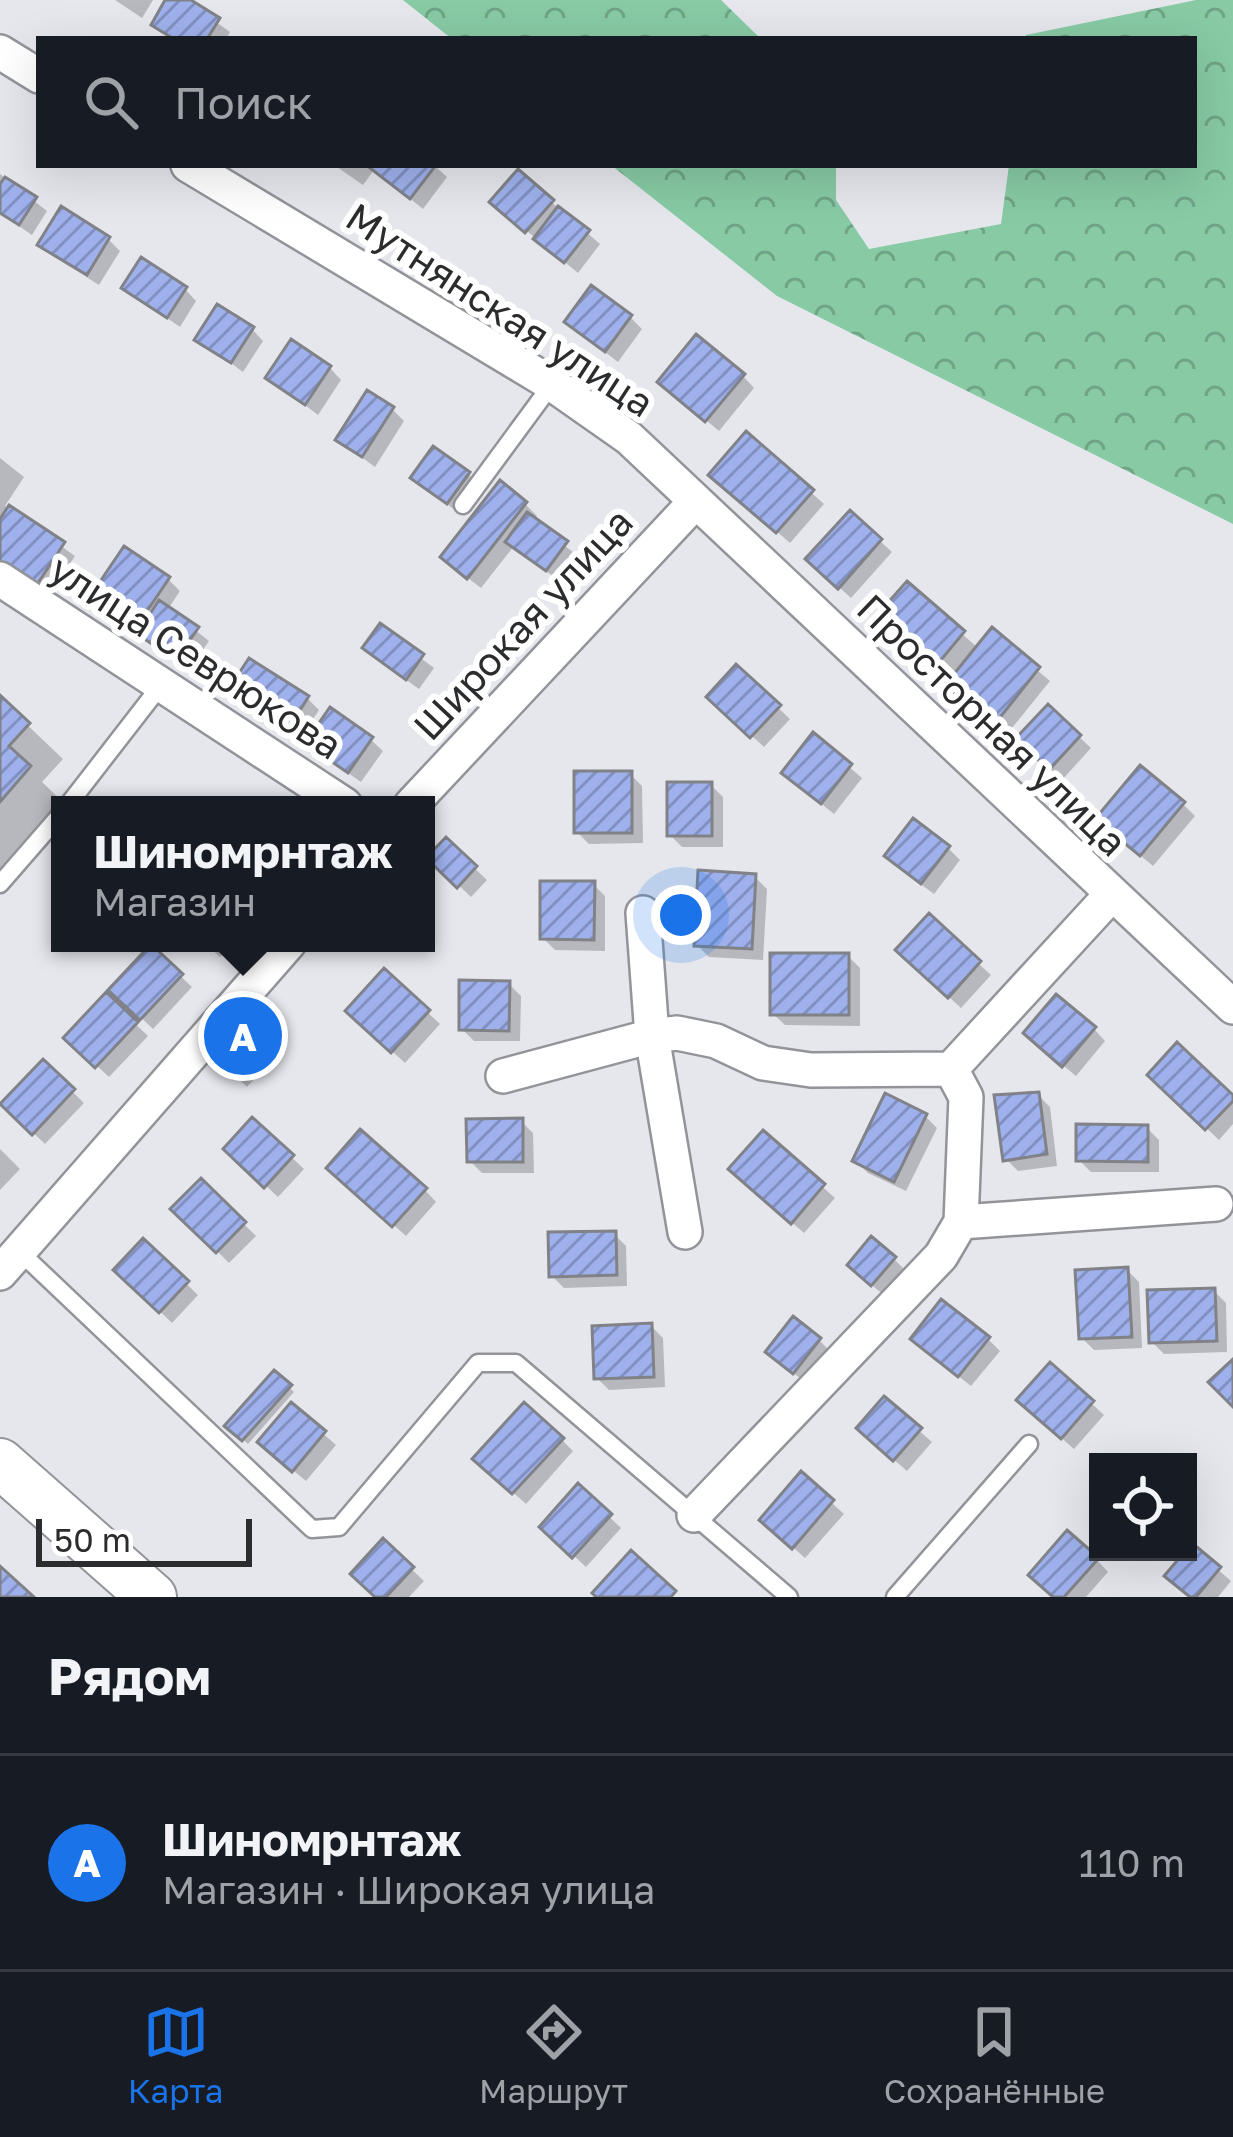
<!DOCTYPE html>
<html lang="ru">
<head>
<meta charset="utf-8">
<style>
	body { margin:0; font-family:"Golos Text",sans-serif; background:#20242c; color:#f1f3f6 }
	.controls { position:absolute; right:36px; bottom:36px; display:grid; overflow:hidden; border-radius:0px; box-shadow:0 12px 48px #0002 }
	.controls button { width:108px; height:108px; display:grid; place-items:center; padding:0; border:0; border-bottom:3px solid #363941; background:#171b24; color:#f1f3f6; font:60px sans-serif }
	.scale { position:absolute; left:36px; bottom:30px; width:216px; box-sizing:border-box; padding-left:12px; border:6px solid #2b2c2e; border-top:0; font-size:33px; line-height:42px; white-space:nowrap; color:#2b2c2e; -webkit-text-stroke:9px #fff; paint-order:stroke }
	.you { position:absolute; left:681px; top:915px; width:42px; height:42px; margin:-30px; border:9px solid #fff; border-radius:50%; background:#1a73e8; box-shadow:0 0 0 18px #1a73e833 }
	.badge { display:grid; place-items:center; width:78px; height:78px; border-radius:50%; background:#1a73e8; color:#fff; font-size:39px; font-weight:700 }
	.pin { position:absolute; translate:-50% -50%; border:6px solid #fff; box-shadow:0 3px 12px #0006 }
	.popup { position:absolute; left:51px; top:796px; width:384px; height:156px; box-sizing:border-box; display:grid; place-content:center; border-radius:0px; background:#171b24; filter:drop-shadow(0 3px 9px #0005); font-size:39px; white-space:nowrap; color:#9ea1a6 }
	.popup b { font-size:45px; color:#f1f3f6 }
	.popup::after { content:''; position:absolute; left:50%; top:100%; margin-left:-24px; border:24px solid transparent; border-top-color:#171b24 }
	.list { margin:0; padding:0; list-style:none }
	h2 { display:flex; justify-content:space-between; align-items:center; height:156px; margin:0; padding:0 48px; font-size:51px }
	h2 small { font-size:39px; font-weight:400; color:#9ea1a6 }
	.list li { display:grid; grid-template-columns:78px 1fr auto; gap:36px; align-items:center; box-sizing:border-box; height:216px; padding:0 48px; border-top:3px solid #363941 }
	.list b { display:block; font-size:45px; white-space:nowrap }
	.list p { margin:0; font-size:39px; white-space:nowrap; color:#9ea1a6 }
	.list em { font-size:39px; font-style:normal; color:#9ea1a6 }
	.icon { flex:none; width:66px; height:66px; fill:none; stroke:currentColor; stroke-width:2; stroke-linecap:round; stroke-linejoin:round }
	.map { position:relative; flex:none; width:1233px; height:1597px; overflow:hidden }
	.search { position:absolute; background:#171b24; box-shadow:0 12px 48px #0002; left:36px; right:36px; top:36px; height:132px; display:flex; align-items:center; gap:30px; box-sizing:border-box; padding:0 42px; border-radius:0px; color:#9ea1a6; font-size:45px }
	.sheet { height:372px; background:#171b24 }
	nav { display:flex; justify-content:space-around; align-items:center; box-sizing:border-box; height:168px; border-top:3px solid #363941; background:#171b24; font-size:33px; color:#9ea1a6 }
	nav a { display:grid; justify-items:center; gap:6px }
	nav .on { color:#1a73e8 }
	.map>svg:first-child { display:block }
	.forest { fill:url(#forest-crowns) }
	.shadow { fill:#0003 }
	.building { fill:url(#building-hatch); stroke:#808287; stroke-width:3 }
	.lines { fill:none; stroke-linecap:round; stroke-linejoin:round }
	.lane-casing { stroke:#92949a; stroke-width:21 }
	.street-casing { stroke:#92949a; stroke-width:38 }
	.secondary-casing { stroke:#92949a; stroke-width:52 }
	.lane { stroke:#fff; stroke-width:16 }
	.street { stroke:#fff; stroke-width:33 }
	.secondary { stroke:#fff; stroke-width:48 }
	.labels { text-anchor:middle; stroke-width:12; stroke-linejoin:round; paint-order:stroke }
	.street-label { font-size:39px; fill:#2b2c2e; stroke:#fff }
</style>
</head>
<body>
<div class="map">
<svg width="1233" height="1597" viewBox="0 0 1233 1597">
	<defs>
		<pattern id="forest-crowns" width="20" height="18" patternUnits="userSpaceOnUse" patternTransform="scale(3)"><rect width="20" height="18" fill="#87caa4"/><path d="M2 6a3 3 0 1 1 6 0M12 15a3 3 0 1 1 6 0" fill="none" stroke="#6fa486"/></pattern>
		<pattern id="building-hatch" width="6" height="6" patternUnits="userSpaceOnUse" patternTransform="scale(3)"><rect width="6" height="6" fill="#9eb1ec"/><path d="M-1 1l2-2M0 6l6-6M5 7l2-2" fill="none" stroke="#8190c0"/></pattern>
	</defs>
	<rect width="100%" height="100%" fill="#e5e7ed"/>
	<!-- forest -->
	<path class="forest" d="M403 0H721L761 39H452Z
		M1196 0H1233V524L777 296 611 165H836V200L869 249 1001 224 1009 165H1194V39H1025L1026 35Z"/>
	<!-- shadow -->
	<path class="shadow" d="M115 0H153L142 18Z
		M169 0H185L230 32 226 39H171L154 24Z
		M334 165H434L447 177 423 209 374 170 363 185Z
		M518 173 600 244 578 273 505 213Z
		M0 174 47 211 32 235 0 213Z
		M108 239 120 251 99 285 53 256 41 244Z
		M124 288 185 289 196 301 180 327Z
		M630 317 642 329 618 362 580 333Z
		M252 329 263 341 243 372 198 339Z
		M330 368 341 380 318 415 269 378Z
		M743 376 754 388 719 431 673 393Z
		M392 409 404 421 375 467 338 440Z
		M746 435 824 504 790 543 724 486Z
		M0 458 24 477 5 506 75 556 49 596 0 564Z
		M468 474 480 486 460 514 413 478Z
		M525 504 537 516 533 521 578 556 559 581 514 546 481 588 456 569Z
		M880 541 892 552 851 598 821 571Z
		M168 579 180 591 168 609 209 641 189 670 152 645 140 633 142 630 95 595Z
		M907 585 978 648 992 632 1050 681 1007 734 960 697 953 680 892 628Z
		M380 627 434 668 419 689 377 659Z
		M736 668 790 719 764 747 710 697Z
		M230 693 307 698 319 710 299 741Z
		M0 699 63 759 42 782 64 803 0 876Z
		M1048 708 1091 748 1062 780 1019 739Z
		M814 737 862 778 834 814 797 784Z
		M371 740 383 751 361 782 321 754Z
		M630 774 642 786 643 843 589 844 577 832Z
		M711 785 723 797V847H682L670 835Z
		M1183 804 1195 816 1153 866 1111 831Z
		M446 841 487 880 471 897 430 858Z
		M948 848 960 860 934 894 899 868Z
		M755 877 767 889 763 960 709 957 697 945Z
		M593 884 605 896V951L555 950 543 938Z
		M929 918 991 975 961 1008 911 962Z
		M205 943H234L220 957Z
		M151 948 192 987 153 1029 112 990Z
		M848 956 860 968V1026L785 1025 773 1014Z
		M384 972 440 1024 405 1063 361 1023Z
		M509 984 521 996 520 1041H474L462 1029Z
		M106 996 148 1036 109 1077 67 1038Z
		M253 1019 282 1047 247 1087 217 1057Z
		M1094 1029 1105 1041 1076 1076 1038 1045Z
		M43 1063 84 1103 45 1144 4 1105Z
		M1151 1075 1233 1099V1124L1219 1140Z
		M1038 1095 1050 1107 1057 1166 1018 1171 1006 1159Z
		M925 1116 937 1128 906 1191 868 1173 856 1161Z
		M253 1121 304 1169 278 1197 227 1149Z
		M521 1121 533 1133 534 1173H482L470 1161Z
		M1147 1128 1159 1140V1172H1091L1079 1160Z
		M763 1134 835 1198 804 1233 744 1181Z
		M0 1149 20 1169 0 1190Z
		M342 1179 425 1190 436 1202 406 1236Z
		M201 1182 256 1236 229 1263 175 1209Z
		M614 1234 626 1246 627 1286 564 1288 552 1276Z
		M143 1242 198 1295 172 1323 117 1270Z
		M894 1259 906 1271 885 1296 862 1277Z
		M1127 1270 1139 1282 1142 1348 1094 1350 1082 1338Z
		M1214 1291 1226 1303 1227 1352 1164 1354 1152 1342Z
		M651 1326 663 1338 665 1387 609 1390 597 1378Z
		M988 1339 1000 1351 971 1386 925 1350Z
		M819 1340 831 1352 806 1383 781 1363Z
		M1051 1366 1104 1415 1074 1449 1032 1412Z
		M275 1374 294 1392 248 1444 228 1426Z
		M884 1400 932 1442 907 1471 871 1440Z
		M292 1406 336 1445 306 1481 273 1454Z
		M562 1440 573 1451 526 1504 488 1470Z
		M801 1475 844 1514 805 1558 775 1531Z
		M578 1487 621 1528 586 1567 543 1527Z
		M383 1542 424 1581 409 1597H378Z
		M1192 1547 1231 1581 1218 1597H1192Z
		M1097 1560 1108 1572 1086 1597H1056Z"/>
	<!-- building -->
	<path class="building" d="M165 0H191L220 18 207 39H174L151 25Z
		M366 165H436L410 199Z
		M518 169 554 200 525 233 489 202Z
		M5 177 37 197 19 225 0 213V184Z
		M61 206 110 237 87 275 37 245Z
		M558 206 590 230 564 263 533 239Z
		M141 257 187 287 167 318 121 288Z
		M591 285 632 315 605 352 564 322Z
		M217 304 254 327 231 363 194 340Z
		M696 334 745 374 705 422 657 382Z
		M291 339 331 366 305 405 265 378Z
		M367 390 394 407 362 457 335 440Z
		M746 431 814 490 776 533 708 475Z
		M433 446 470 472 447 504 410 478Z
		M500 480 527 502 467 579 440 557Z
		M9 505 65 542 36 586 0 563V519Z
		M850 510 882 539 838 589 805 559Z
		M527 512 568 541 546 571 505 542Z
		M124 546 170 577 137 626 91 595Z
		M907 581 965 631 935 667 876 616Z
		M159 600 199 627 176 660 137 634Z
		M380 623 424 654 406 680 362 648Z
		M992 627 1040 667 994 725 945 685Z
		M249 658 309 696 287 731 226 693Z
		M736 664 781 705 750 738 706 697Z
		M0 695 30 723 9 746 31 766 0 802Z
		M1048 704 1081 735 1049 770 1015 739Z
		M330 707 373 737 348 773 305 743Z
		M813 732 852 764 821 804 781 773Z
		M1140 765 1185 802 1140 856 1095 819Z
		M574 771H632V833H574Z
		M667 782H712V836H667Z
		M913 818 950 846 921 884 884 856Z
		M446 837 477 866 457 888 426 858Z
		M698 870 756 874 752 949 694 946Z
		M540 881H595L594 940 540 939Z
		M929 913 981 961 948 998 895 950Z
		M151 944 183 974 140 1020 108 990Z
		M770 953H849V1015H770Z
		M384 968 430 1010 391 1053 345 1011Z
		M459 980 510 981 509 1031 459 1030Z
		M106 992 138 1022 95 1068 63 1038Z
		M1056 994 1096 1027 1062 1067 1023 1033Z
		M252 1014 273 1033 233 1078 213 1057Z
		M1177 1042 1233 1095V1101L1205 1130 1147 1075Z
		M43 1059 75 1089 32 1135 0 1104Z
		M1039 1092 1047 1154 1003 1161 994 1095Z
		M885 1093 927 1114 894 1182 852 1161Z
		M252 1117 294 1155 264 1188 223 1149Z
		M523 1118V1162H467L466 1119Z
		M1076 1124 1148 1125V1162L1076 1161Z
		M360 1129 427 1188 392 1227 326 1168Z
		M763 1130 825 1184 791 1224 728 1169Z
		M201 1178 246 1222 216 1253 170 1209Z
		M616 1231 617 1275 549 1277 548 1232Z
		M871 1236 896 1257 871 1286 847 1265Z
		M143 1238 189 1281 159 1313 113 1270Z
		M1128 1267 1132 1337 1079 1339 1075 1270Z
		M1215 1288 1217 1341 1149 1343 1147 1290Z
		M941 1299 990 1337 958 1377 910 1339Z
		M793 1316 821 1338 793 1374 765 1352Z
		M652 1323 654 1377 594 1379 592 1326Z
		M1233 1359V1407L1208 1382Z
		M1050 1362 1094 1401 1061 1439 1016 1400Z
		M274 1370 292 1385 242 1441 224 1426Z
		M884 1396 922 1428 893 1461 856 1428Z
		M291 1402 326 1431 292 1472 257 1442Z
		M524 1402 564 1438 512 1494 472 1459Z
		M801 1471 834 1500 792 1549 759 1520Z
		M578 1483 612 1514 572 1558 539 1527Z
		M1067 1530 1099 1558 1064 1597H1053L1028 1575Z
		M383 1538 414 1567 386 1597H375L350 1574Z
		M1192 1543 1221 1567 1196 1597H1190L1164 1576Z
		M631 1550 676 1591 671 1597H596L592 1593Z
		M0 1566 34 1597H0Z"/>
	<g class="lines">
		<defs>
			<path id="lane" d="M463 505 552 384
				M68 805 161 685
				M0 884 60 815
				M19 1251 312 1529 339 1527 478 1363H516L789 1597
				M895 1597 1029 1444"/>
			<path id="street" d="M0 52 39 76
				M188 165 552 384 629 438 1233 1007
				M0 579 345 805
				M411 805 696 501
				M643 913 652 1036 685 1232
				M503 1076 652 1036 677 1033 716 1041 763 1063 811 1070 951 1069 1111 895
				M961 1222 1216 1204
				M0 1273 289 943
				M694 1515 941 1256 961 1222 966 1097 951 1069"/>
			<path id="secondary" d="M0 1463 152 1597"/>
		</defs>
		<!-- lane casing -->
		<use href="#lane" class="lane-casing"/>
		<!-- street casing -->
		<use href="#street" class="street-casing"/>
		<!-- secondary casing -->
		<use href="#secondary" class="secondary-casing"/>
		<!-- lane -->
		<use href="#lane" class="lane"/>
		<!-- street -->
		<use href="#street" class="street"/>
		<!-- secondary -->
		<use href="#secondary" class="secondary"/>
	</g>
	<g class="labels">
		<!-- street labels -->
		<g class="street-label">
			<text transform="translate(500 310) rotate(33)" y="14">Мутнянская улица</text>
			<text transform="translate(523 624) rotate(-47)" y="14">Широкая улица</text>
			<text transform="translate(196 657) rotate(33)" y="14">улица Севрюкова</text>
			<text transform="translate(992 725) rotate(44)" y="14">Просторная улица</text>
		</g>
	</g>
</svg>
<div class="controls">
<button><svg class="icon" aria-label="locate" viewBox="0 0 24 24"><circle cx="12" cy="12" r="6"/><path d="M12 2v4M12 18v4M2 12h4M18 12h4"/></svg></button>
</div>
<div class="scale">50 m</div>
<div class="you"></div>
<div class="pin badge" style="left:243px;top:1036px">A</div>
<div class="popup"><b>Шиномрнтаж</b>Магазин</div>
<div class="search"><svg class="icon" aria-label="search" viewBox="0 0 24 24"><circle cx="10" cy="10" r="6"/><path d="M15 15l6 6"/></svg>Поиск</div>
</div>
<section class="sheet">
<h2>Рядом<small></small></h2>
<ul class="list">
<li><span class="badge">A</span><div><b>Шиномрнтаж</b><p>Магазин · Широкая улица</p></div><em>110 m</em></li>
</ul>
</section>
<nav>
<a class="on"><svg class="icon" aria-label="map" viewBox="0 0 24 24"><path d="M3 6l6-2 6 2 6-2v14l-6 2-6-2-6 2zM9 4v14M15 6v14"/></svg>Карта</a>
<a><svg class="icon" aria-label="directions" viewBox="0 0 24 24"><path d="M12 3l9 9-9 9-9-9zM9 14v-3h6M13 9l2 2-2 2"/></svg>Маршрут</a>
<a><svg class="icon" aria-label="saved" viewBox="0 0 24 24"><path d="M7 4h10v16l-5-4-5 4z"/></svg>Сохранённые</a>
</nav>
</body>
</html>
